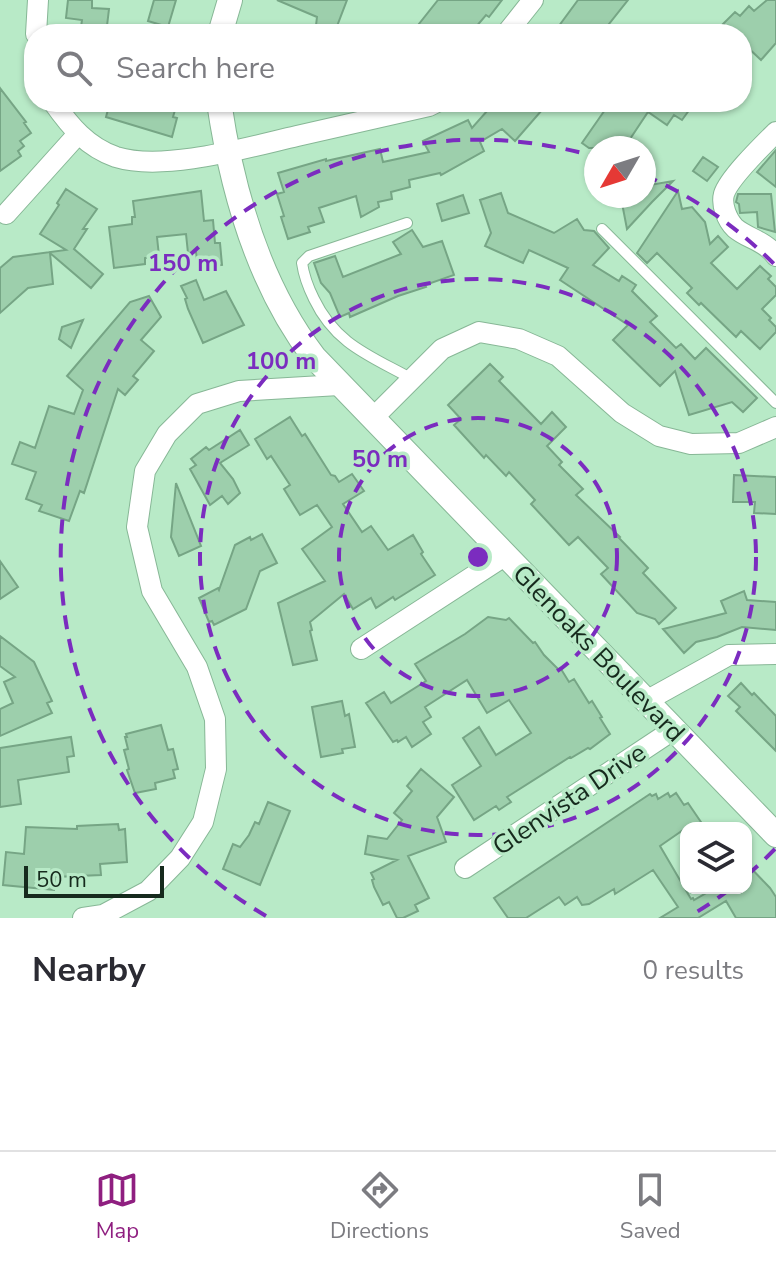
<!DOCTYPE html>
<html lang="en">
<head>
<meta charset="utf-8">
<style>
	body { margin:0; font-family:"Nunito Sans",sans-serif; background:#f2f2f3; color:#2b2b33 }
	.controls { position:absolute; right:24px; bottom:24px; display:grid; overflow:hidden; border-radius:16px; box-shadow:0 2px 6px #0004 }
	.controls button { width:72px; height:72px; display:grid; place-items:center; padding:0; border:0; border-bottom:2px solid #e1e1e2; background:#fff; color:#2b2b33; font:40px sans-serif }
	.compass { position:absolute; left:584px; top:136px; width:72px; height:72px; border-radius:50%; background:#fff; box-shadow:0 2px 6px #0004; rotate:231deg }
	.scale { position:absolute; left:24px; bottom:20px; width:140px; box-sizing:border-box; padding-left:8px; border:4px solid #162a1d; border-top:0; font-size:22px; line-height:28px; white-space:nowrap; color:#162a1d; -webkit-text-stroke:6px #b8eac7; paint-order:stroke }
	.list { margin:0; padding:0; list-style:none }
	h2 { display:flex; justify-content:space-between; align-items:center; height:104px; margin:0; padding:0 32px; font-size:34px }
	h2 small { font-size:26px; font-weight:400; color:#7c7c81 }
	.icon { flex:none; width:44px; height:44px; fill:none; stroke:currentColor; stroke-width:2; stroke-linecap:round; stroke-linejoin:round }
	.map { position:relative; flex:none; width:776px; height:918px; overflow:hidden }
	.search { position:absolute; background:#fff; box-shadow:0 2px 6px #0004; left:24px; right:24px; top:24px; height:88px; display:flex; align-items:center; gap:20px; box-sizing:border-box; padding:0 28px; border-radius:32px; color:#7c7c81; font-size:30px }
	.sheet { height:232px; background:#fff }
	nav { display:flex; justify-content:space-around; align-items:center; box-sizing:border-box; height:112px; border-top:2px solid #e1e1e2; background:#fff; font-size:22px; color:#7c7c81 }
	nav a { display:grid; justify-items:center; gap:4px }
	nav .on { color:#8f1f80 }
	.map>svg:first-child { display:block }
	.building { fill:#9dcfac; stroke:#76a585; stroke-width:2 }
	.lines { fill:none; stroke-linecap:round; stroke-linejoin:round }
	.service-casing { stroke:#87b796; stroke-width:12 }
	.minor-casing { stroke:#87b796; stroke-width:22 }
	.tertiary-casing { stroke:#87b796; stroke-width:26 }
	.service { stroke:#fff; stroke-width:10 }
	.minor { stroke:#fff; stroke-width:20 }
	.tertiary { stroke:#fff; stroke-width:24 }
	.ring { fill:none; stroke:#7b2cbf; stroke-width:4; stroke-dasharray:14 10 }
	.labels { text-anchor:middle; stroke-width:7; stroke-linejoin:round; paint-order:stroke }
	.street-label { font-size:26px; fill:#162a1d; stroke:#b8eac7 }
	.centre { fill:#7b2cbf; stroke:#b8eac7; stroke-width:4 }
	.ring-label { font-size:24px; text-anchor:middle; font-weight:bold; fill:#7b2cbf; stroke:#b8eac7; stroke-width:7; stroke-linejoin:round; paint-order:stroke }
</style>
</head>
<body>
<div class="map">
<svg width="776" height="918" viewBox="0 0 776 918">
	<rect width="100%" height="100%" fill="#b8eac7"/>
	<!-- building -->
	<path class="building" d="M68 0H92V8L109 9 106 34H80L82 20 66 18Z
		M154 0H176L168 27 148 21Z
		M277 0H347L334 34H315L317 17Z
		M438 0H502L489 17 486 15 470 34H411Z
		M578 0H628L601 34H553Z
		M767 0H776V43L761 60 742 42V34H734L723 24 735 12 740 16 749 6 754 11Z
		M0 88 26 122 24 123 31 133 20 141 24 146 18 151 21 156 0 171Z
		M110 102H173L171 109 175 110 173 117 177 118 172 137 106 117Z
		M495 102H549L515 141 502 129 480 142 484 151 441 175 440 173 409 180 410 187 391 192 392 199 378 202 379 207 361 217 356 196 319 208 324 222 308 227 310 232 288 239 281 217 284 216 277 194 284 192 278 173 326 159V161L380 149 383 162 429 152 423 141 468 120 472 128Z
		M620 102H695L682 120 674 115 667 125 648 112 624 148H589L582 143 607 107 612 110Z
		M776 150V187L757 172Z
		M703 157 718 167 707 181 693 171Z
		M673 181 652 202 627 229 621 198 644 196V186Z
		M66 189 97 209 83 229H87L74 249 103 274 91 288 50 253 53 284 28 288 0 313V268L13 257 66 250 40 234 59 205 57 203Z
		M201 191 204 221 213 220 215 243H220L222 265 198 268 196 252 188 253 186 234 157 237 159 256 145 258V264L114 268 109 227 132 224V217H135L133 201Z
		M678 191 682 209 692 207 705 222 710 244 718 236 728 247 711 263 737 289 760 266 771 276 768 279 776 287V295L762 309 771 318 769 320 776 327V332L760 349 741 331 736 337 701 303 699 305 687 293 692 288 657 253 647 263 637 253Z
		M501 193 508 213 554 233 577 219 584 230 594 231 609 248 593 265 619 281 622 276 636 285 632 291 657 316 650 322 676 348 681 344 695 359 706 348 757 398 743 412 732 402 689 415 675 371 660 386 613 340 628 325 560 280 568 268 529 250 523 263 485 246 491 233 480 200Z
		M738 194H771L775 232 758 227 757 212 740 213 739 204 736 202Z
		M463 195 469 213 442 221 437 204Z
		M412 230 423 247 442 241 454 275 425 285 426 287 398 296 350 317 349 313 340 317 330 293 321 283 314 263 335 256 343 277 401 254 393 242Z
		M196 280 204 300 226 291 244 325 203 343 188 309 185 299 187 298 181 286Z
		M149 296 161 317 141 340 154 351 133 376 138 380 125 395 118 389 84 493 80 491 69 521 39 511 42 505 26 499 36 472 12 464 20 442 35 448 49 406 74 414 83 390 67 376 130 302Z
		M83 320 71 348 59 339 62 327Z
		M490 364 503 377 499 381 541 424 552 412 566 427 547 446 562 462 559 465 583 489 576 495 620 537 619 538 648 568 643 573 676 608 659 624 655 619 637 613 601 574 608 568 578 537 569 545 531 504 535 500 509 472 506 476 486 455 484 458 454 425 461 419 448 405Z
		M290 417 302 436 305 434 331 475 335 476 339 482 352 474 364 491 343 504 362 532 371 526 388 550 413 535 423 552 421 554 435 575 395 600 393 597 376 608 371 598 353 609 344 594 310 622 312 630 310 631 317 660 293 665 278 603 325 581 302 549 332 527 317 505 300 515 284 489 290 485 271 456 267 459 255 439Z
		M240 430 249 445 220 463 233 479 240 493 228 504 222 496 210 505 190 469 196 465 191 459 206 447 209 450Z
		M734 475 776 477V514L754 513 755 502H733Z
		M176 483 201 546 179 556 171 537Z
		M262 534 277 563 260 571 246 609 214 625 212 621 209 622 199 598 218 588 219 590 235 545 250 537 251 540Z
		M0 561 18 587 0 599Z
		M744 591 747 600 776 602V630L742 627 717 637 696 642 684 653 663 629 726 613 721 601Z
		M488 617 506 620 509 618 533 643 535 642 544 655 559 670 561 669 569 682 574 679 589 703 592 701 602 717 600 718 610 734 590 749 588 748 571 758 570 757 507 797 511 802 499 810 496 806 474 820 452 785 481 766 463 738 479 727 496 755 531 733 509 700 487 713 467 680 425 707 431 717 423 722 431 734 412 747 406 737 398 742 397 740 393 742 366 703 384 692 391 703 426 681 415 664 465 634Z
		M0 636 34 662 52 701 47 703 52 713 0 736V709L13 703 4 682 15 677 0 666Z
		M741 683 752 695 754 693 776 716V751L736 711 740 707 728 696Z
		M342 701 345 716 349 714 355 747 342 749 343 753 321 757 312 707Z
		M161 725 168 750 173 749 178 769 173 770 175 778 155 783 156 789 135 793 127 770 129 769 124 750 128 749 125 737H127L126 734Z
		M71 737 74 756 67 757 69 772 18 780 21 804 0 807V748Z
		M421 769 454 797 437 817 446 842 408 856 429 898 415 905 418 911 403 918H397L389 902 383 905 374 887 372 880 374 879 371 873 397 860 365 854 368 836 387 839 402 820 394 813 412 791 407 786Z
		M668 793 670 797 676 793 684 805 688 803 705 828H686L660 846 691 899 693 898 694 900 715 888H746V863L770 888 776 897V918H736L726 901 698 918H660L678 907 653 870 615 894 614 889 589 904 582 905 577 897 565 905 559 897 526 918H508L494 898 650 794 652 796 656 794 658 799Z
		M268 802 290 811 260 885 223 869 233 844 240 847 249 835 255 822 259 824Z
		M118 824 119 830 125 829 127 862 100 864 101 875 55 877 54 890 3 885 6 852 24 854 26 827 77 829V826Z"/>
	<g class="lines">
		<defs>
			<path id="service" d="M407 223 309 256 302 263C304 277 308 287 314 299 336 345 371 356 412 379
				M602 229 776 403"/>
			<path id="minor" d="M36 34 38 0
				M506 34 533 0
				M53 102C70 126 87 147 116 157 164 172 249 147 297 136 341 126 385 116 429 106L437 102
				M776 132C763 145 729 178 724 194 721 205 727 220 735 228 748 239 764 240 776 256
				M6 214 78 134
				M373 418 442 349 479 332 519 339 558 356 622 413 659 436 691 444 739 443 776 427
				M361 649 506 555
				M646 701 729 655 776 654
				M465 868 673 730
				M83 918 103 915 148 891 180 858 203 822 216 769 215 719 197 667 152 591 137 527 145 471 167 434 197 404 239 391 339 385"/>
			<path id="tertiary" d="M220 34 230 0
				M219 102C232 191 259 285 314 357L776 835"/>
		</defs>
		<!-- service casing -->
		<use href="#service" class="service-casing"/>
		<!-- minor casing -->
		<use href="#minor" class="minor-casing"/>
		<!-- tertiary casing -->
		<use href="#tertiary" class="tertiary-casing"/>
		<!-- service -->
		<use href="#service" class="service"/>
		<!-- minor -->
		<use href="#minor" class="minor"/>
		<!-- tertiary -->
		<use href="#tertiary" class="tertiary"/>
	</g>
	<!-- distance rings -->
	<g class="ring">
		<circle cx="478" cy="557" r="139"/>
		<circle cx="478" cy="557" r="278"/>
		<path d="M775 849A417 417 0 0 1 746 876M729 890A417 417 0 0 1 690 916M266 916A417 417 0 0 1 593 156M644 175A417 417 0 0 1 775 265"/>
	</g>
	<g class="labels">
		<!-- street labels -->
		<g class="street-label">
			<text transform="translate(599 653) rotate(46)" y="9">Glenoaks Boulevard</text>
			<text transform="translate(569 799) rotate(-34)" y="9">Glenvista Drive</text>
		</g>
	</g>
	<circle cx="478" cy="557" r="12" class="centre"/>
	<g class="ring-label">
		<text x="183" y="271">150 m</text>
		<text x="281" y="369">100 m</text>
		<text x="380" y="467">50 m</text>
	</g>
</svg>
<div class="controls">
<button><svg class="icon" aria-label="layers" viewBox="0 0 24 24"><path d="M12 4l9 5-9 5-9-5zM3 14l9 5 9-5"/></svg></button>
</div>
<svg class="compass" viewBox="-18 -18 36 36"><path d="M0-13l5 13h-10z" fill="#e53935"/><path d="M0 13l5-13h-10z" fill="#7c7c81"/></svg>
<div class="scale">50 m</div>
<div class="search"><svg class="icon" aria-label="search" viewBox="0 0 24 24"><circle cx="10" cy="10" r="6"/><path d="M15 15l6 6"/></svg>Search here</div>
</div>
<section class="sheet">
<h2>Nearby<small>0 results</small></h2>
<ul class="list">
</ul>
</section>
<nav>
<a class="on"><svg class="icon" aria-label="map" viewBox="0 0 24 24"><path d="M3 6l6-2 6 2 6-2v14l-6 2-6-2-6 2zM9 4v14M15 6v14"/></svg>Map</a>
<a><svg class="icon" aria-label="directions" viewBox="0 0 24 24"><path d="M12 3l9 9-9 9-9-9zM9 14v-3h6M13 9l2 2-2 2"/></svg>Directions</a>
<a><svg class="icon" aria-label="saved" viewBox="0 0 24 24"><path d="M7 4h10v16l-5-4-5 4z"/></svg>Saved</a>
</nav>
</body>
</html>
